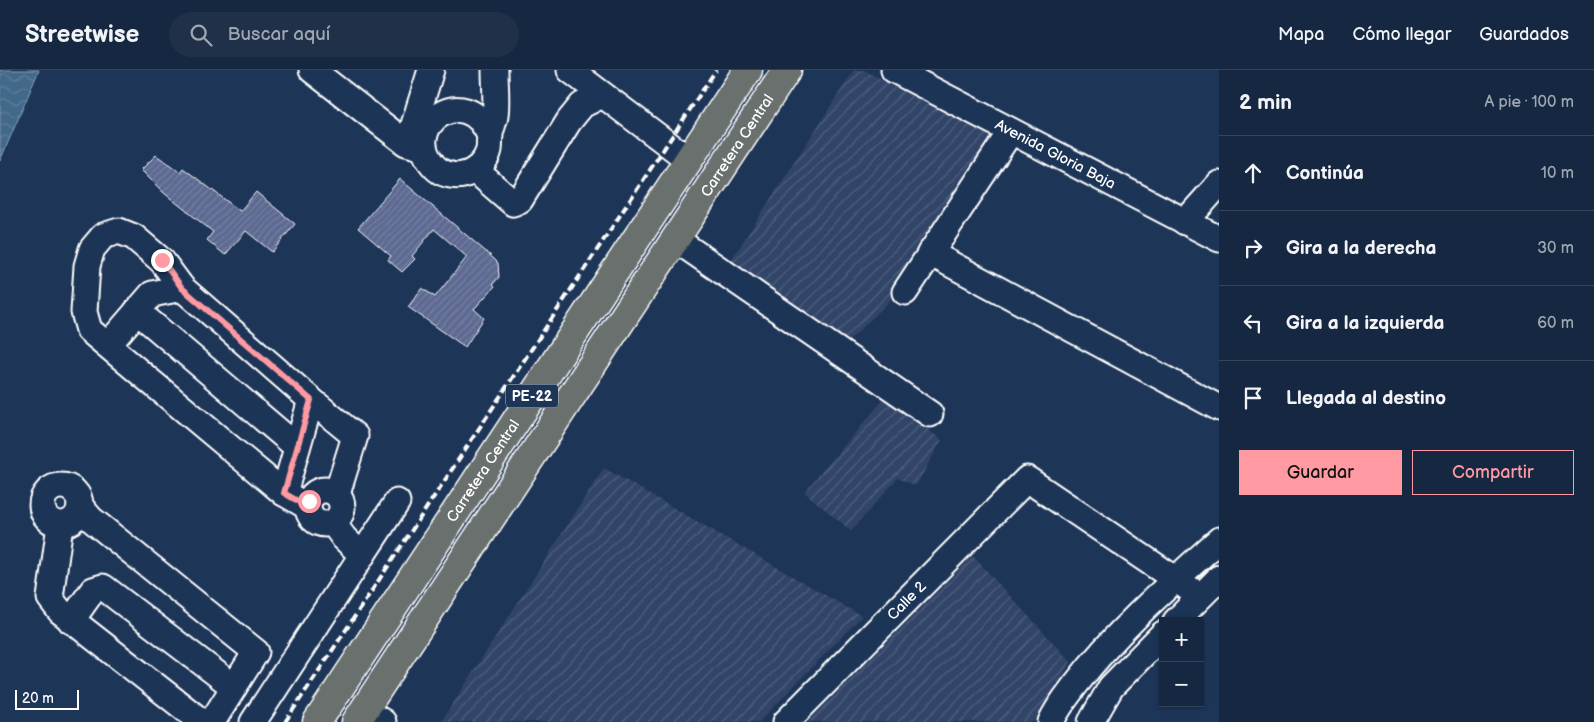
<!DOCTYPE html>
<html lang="es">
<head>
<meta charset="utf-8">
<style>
	body { margin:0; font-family:"Balsamiq Sans",sans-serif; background:#1f3048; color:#f1f3f6 }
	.controls { position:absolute; right:15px; bottom:15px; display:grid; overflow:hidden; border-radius:0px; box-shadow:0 1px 4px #0004 }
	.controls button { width:45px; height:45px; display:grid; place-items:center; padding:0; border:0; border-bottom:1px solid #35445a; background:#162841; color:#f1f3f6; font:25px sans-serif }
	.scale { position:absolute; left:15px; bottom:12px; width:64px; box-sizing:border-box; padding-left:5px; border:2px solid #fff; border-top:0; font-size:14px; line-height:18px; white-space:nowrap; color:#fff; -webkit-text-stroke:4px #1d3557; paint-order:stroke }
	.stop { position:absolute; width:15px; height:15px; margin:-11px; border:4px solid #ff9aa2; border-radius:50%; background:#fff }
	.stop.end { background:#ff9aa2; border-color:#fff; box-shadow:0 1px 5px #0008 }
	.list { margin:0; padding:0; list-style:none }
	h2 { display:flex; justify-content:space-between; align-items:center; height:65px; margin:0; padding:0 20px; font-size:21px }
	h2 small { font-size:16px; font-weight:400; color:#9ea6b1 }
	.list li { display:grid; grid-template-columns:32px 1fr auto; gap:15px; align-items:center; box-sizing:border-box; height:75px; padding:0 20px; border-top:1px solid #35445a }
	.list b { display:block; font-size:19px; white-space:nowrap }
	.list em { font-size:16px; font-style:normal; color:#9ea6b1 }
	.actions { display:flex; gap:10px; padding:15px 20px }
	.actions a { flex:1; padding:11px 0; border:1px solid #ff9aa2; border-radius:0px; text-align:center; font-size:18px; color:#ff9aa2 }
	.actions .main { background:#ff9aa2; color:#111 }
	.icon { flex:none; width:28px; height:28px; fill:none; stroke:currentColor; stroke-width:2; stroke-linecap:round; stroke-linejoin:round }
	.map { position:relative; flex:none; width:1219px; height:652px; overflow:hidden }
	header { display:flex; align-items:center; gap:30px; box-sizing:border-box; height:70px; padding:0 25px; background:#162841; border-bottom:1px solid #35445a }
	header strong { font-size:24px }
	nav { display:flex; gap:28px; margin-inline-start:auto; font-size:18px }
	.search { width:350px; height:45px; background:#1f3048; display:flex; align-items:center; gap:12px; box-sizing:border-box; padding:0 18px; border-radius:28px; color:#9ea6b1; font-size:19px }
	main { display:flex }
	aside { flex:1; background:#162841 }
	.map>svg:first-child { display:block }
	.industrial { fill:url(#industrial-furrows) }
	.water { fill:url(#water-waves); stroke:#8ea4b9 }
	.building { fill:url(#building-hatch); stroke:#fff }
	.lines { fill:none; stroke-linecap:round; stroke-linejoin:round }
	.minor-casing { stroke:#fff; stroke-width:29 }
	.highway-casing { stroke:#fff; stroke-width:31 }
	.minor { stroke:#1d3557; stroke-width:25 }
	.highway { stroke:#6a706d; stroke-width:28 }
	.rail { stroke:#fff; stroke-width:4; stroke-dasharray:8 4; stroke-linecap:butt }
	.route { stroke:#ff9aa2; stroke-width:6 }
	.labels { text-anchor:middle; stroke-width:4.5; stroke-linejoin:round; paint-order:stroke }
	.shield { fill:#1d3557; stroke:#bbc2cd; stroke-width:1 }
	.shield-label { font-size:14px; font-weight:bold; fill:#fff }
	.street-label { font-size:15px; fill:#fff; stroke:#1d3557 }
</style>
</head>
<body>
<header>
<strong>Streetwise</strong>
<div class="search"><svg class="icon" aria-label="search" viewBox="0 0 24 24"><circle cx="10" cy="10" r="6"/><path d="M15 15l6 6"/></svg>Buscar aquí</div>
<nav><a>Mapa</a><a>Cómo llegar</a><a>Guardados</a></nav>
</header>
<main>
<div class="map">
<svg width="1219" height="652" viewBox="0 0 1219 652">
	<defs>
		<pattern id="industrial-furrows" width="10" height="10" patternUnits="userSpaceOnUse" patternTransform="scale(1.25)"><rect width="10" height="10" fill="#304568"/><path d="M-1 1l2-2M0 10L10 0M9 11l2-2" fill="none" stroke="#4f617f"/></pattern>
		<pattern id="water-waves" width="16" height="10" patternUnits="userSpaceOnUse" patternTransform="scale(1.25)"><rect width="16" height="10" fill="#42688a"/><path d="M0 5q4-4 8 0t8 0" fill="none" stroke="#5e7f9c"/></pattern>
		<pattern id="building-hatch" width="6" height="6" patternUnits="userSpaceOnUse" patternTransform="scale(1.25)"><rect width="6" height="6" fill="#5d6991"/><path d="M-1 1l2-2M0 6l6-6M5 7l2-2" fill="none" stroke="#7580a2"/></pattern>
	</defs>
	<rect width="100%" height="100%" fill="#1d3557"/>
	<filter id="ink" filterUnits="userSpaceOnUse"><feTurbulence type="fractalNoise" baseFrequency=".02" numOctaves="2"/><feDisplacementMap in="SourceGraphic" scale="10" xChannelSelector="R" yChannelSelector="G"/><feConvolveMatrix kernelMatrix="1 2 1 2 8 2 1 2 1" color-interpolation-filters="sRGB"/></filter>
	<g filter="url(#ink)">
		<!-- industrial -->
		<path class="industrial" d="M854 0H864L1001 72 887 234 838 281 722 204Z
			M885 328 942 370 916 416 898 408 851 461 804 422Z
			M604 398 862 546 759 652H441Z
			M972 485 1071 592 1034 652H806Z"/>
		<!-- water -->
		<path class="water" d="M0 0H39L0 91Z"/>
		<!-- building -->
		<path class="building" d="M156 85 180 102 183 98 240 141 256 122 295 154 272 182 246 161 225 185 207 170 213 162 164 123 141 100Z
			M400 109 491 186 498 193 499 207 493 214 495 216 474 239 484 248 465 277 408 237 422 218 435 227 467 187 434 159 412 186 415 189 402 202 388 190 391 186 358 158Z"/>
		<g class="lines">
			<defs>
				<g id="minor">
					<path d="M312 0 406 73 424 78"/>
					<path d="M570 0 689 90"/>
					<path id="s1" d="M894 0 1219 169"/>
					<path d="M412 61 431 0"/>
					<path d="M490 66C466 8 397 58 435 97 441 104 454 107 463 105 476 102 486 92 489 80 490 75 489 69 490 64 491 58 494 52 495 46 497 31 495 15 495 0"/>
					<path d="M475 100 513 133 520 130 569 51 582 35 602 25"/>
					<path d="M1185 152 1219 114"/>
					<path d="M675 169 930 344"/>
					<path d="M930 183 1219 338"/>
					<path d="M905 222 1011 61"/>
					<path d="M137 241 297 377"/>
					<path d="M108 275 152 224 182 218"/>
					<circle cx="61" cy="435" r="19"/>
					<circle cx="325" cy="437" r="17"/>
					<path d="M284 423 311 330"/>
					<path d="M80 436 91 449 256 582 212 652"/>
					<path d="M308 437 284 423 89 260 84 242 87 196 92 179 103 166 119 161 134 167 162 191 182 218 311 330 355 366 337 424"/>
					<path d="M333 453 344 468 362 485"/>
					<path d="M60 455 50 528 60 541 202 652"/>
					<path d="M71 551 93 520 103 517 234 617"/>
					<path d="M1176 551 1219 508"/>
					<path d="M363 640 383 652"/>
					<path d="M253 652 397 432"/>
					<path id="s2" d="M786 652 1027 409 1200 526"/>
					<path d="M1051 652C1057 638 1067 626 1076 614 1117 560 1169 515 1219 470"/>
					<path d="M1091 652 1111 617 1163 564"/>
				</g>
				<g id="highway">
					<path id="s3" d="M317 652 748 0"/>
					<path id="s4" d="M356 652 787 0"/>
				</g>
			</defs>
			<!-- minor casing -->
			<use href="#minor" class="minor-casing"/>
			<!-- highway casing -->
			<use href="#highway" class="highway-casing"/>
			<!-- minor -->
			<use href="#minor" class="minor"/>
			<!-- highway -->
			<use href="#highway" class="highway"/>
			<!-- rail -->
			<path class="rail" d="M285 652 716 0"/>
		</g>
	</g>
	<g class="lines" filter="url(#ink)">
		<!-- route -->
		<path class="route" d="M162 190 182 218 311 330 284 423 308 437 309 431"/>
	</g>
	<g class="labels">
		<!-- shield labels -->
		<rect class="shield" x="506" y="314.5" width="52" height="23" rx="4"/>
		<g class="shield-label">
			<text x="532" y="331">PE-22</text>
		</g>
		<!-- street labels -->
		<g class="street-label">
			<text dy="5" stroke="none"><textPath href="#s4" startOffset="691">Carretera Central</textPath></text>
			<text dy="5" stroke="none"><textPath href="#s1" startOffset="182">Avenida Gloria Baja</textPath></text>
			<text dy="5" stroke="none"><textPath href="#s3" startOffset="301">Carretera Central</textPath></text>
			<text dy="5" stroke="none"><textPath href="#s2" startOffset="171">Calle 2</textPath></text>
		</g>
	</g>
</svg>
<div class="controls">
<button>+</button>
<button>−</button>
</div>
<div class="scale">20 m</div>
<div class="stop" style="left:309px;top:431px"></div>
<div class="stop end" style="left:162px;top:190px"></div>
</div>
<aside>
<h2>2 min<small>A pie · 100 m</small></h2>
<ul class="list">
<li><svg class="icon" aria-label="ahead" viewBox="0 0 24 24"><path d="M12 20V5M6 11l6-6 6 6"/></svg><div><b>Continúa</b></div><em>10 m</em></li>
<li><svg class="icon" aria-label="right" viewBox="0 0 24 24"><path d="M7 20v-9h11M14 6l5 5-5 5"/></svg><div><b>Gira a la derecha</b></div><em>30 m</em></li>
<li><svg class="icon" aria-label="left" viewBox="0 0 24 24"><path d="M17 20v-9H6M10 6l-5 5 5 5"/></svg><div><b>Gira a la izquierda</b></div><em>60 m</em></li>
<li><svg class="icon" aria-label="arrive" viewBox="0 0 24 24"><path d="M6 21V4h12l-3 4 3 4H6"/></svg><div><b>Llegada al destino</b></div></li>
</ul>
<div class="actions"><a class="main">Guardar</a><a>Compartir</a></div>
</aside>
</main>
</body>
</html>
